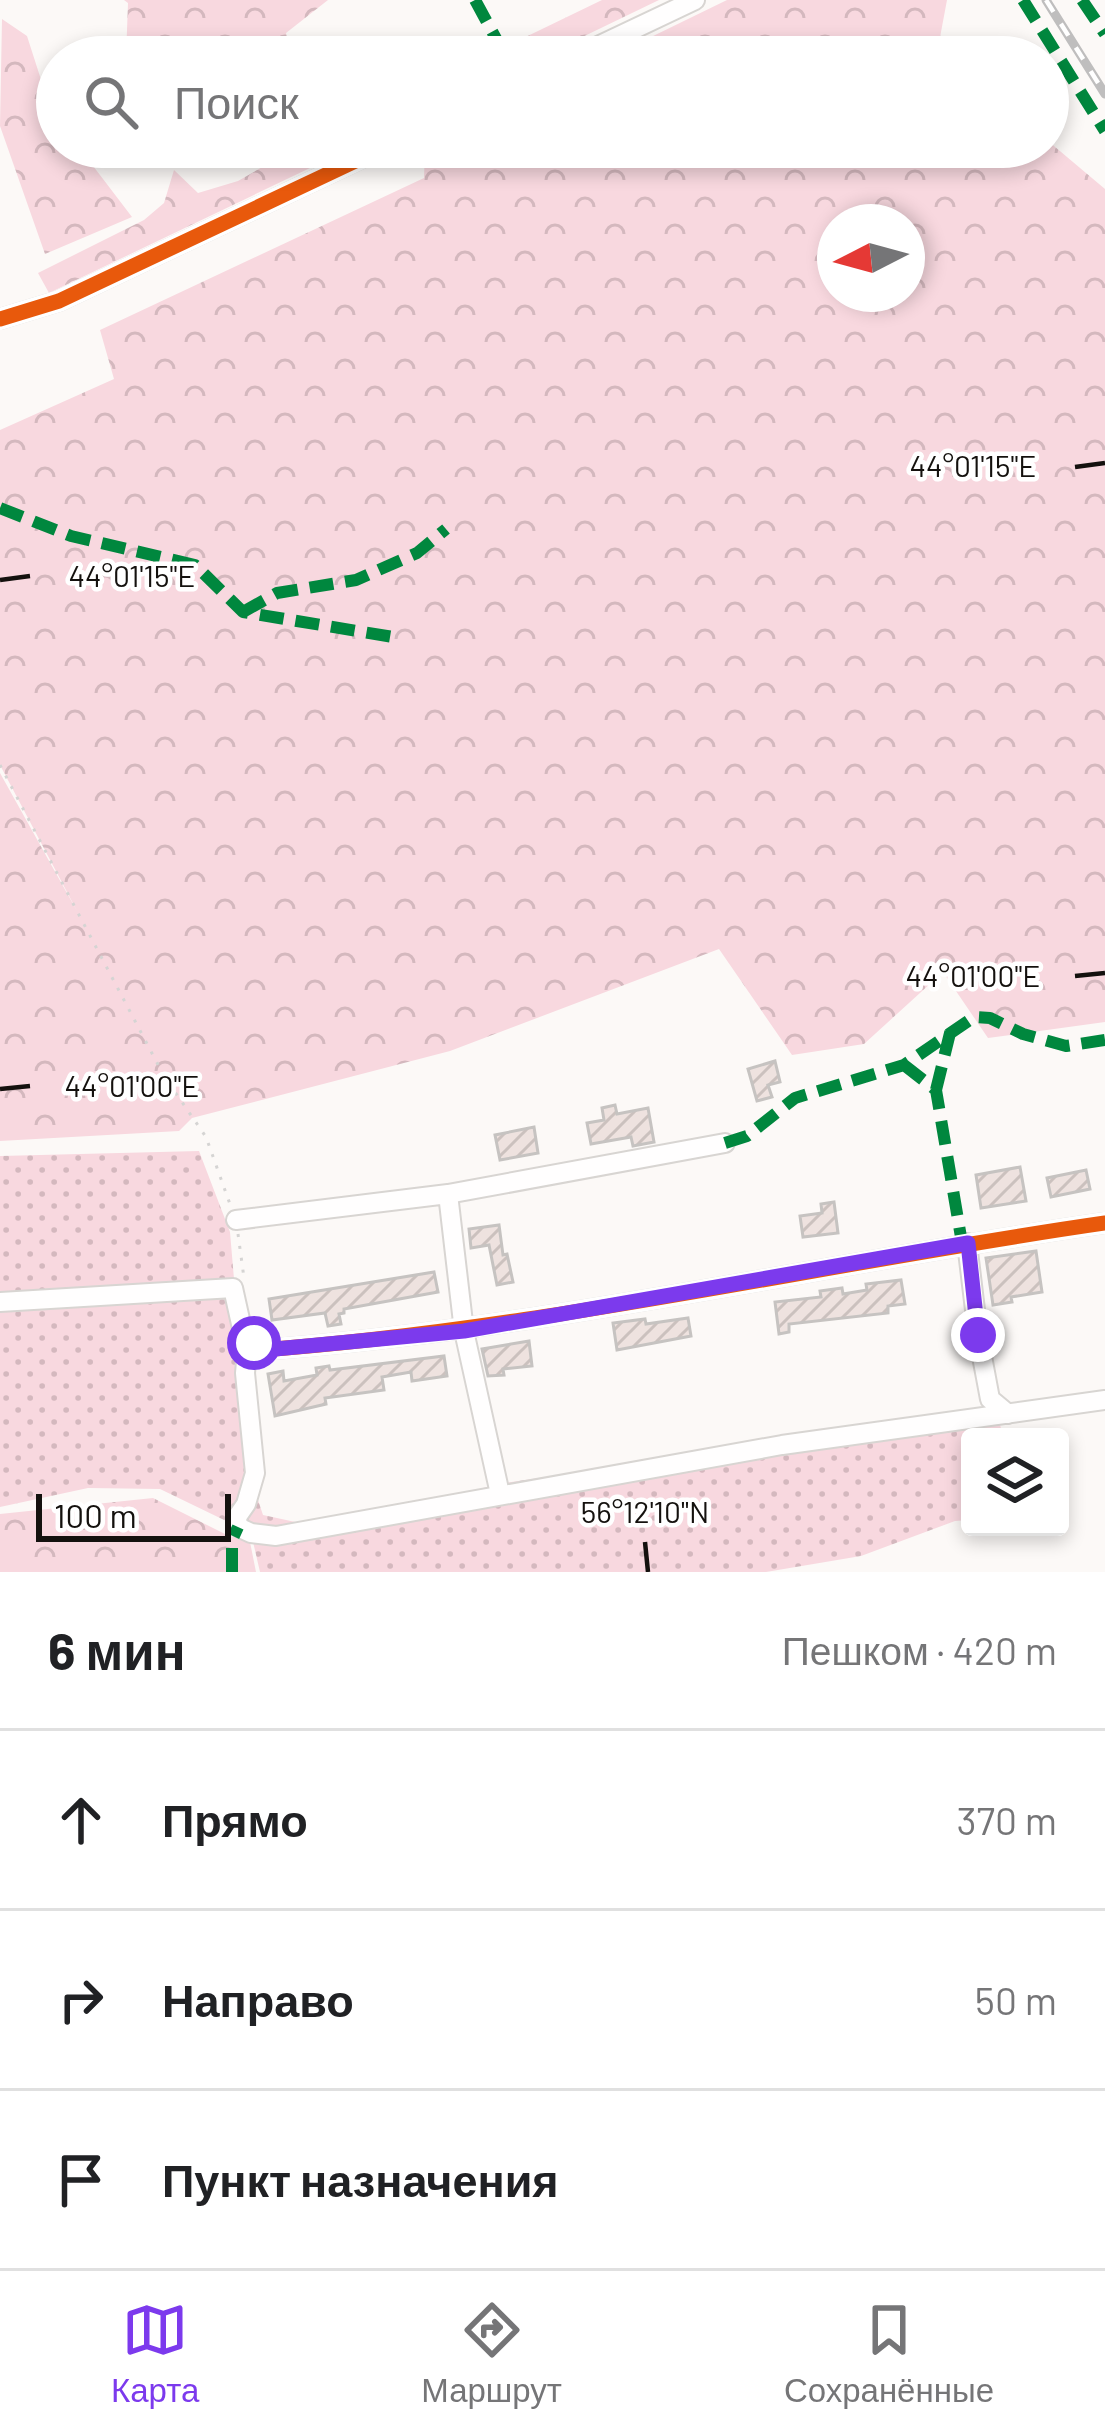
<!DOCTYPE html>
<html lang="ru">
<head>
<meta charset="utf-8">
<style>
	body { margin:0; font-family:Barlow,sans-serif; background:#f2f2f2; color:#202124 }
	.controls { position:absolute; right:36px; bottom:36px; display:grid; overflow:hidden; border-radius:12px; box-shadow:0 6px 18px #0003 }
	.controls button { width:108px; height:108px; display:grid; place-items:center; padding:0; border:0; border-bottom:3px solid #e0e0e0; background:#fff; color:#202124; font:60px sans-serif }
	.compass { position:absolute; left:817px; top:204px; width:108px; height:108px; border-radius:50%; background:#fff; box-shadow:0 6px 18px #0003; rotate:264deg }
	.scale { position:absolute; left:36px; bottom:30px; width:195px; box-sizing:border-box; padding-left:12px; border:6px solid #14110e; border-top:0; font-size:33px; line-height:42px; white-space:nowrap; color:#14110e; -webkit-text-stroke:9px #fff; paint-order:stroke }
	.stop { position:absolute; width:36px; height:36px; margin:-27px; border:9px solid #7c3aed; border-radius:50%; background:#fff }
	.stop.end { background:#7c3aed; border-color:#fff; box-shadow:0 3px 12px #0008 }
	.list { margin:0; padding:0; list-style:none }
	h2 { display:flex; justify-content:space-between; align-items:center; height:156px; margin:0; padding:0 48px; font-size:51px }
	h2 small { font-size:39px; font-weight:400; color:#757577 }
	.list li { display:grid; grid-template-columns:78px 1fr auto; gap:36px; align-items:center; box-sizing:border-box; height:180px; padding:0 48px; border-top:3px solid #e0e0e0 }
	.list b { display:block; font-size:45px; white-space:nowrap }
	.list em { font-size:39px; font-style:normal; color:#757577 }
	.icon { flex:none; width:66px; height:66px; fill:none; stroke:currentColor; stroke-width:2; stroke-linecap:round; stroke-linejoin:round }
	.map { position:relative; flex:none; width:1105px; height:1572px; overflow:hidden }
	.search { position:absolute; background:#fff; box-shadow:0 6px 18px #0003; left:36px; right:36px; top:36px; height:132px; display:flex; align-items:center; gap:30px; box-sizing:border-box; padding:0 42px; border-radius:66px; color:#757577; font-size:45px }
	.sheet { height:696px; background:#fff }
	nav { display:flex; justify-content:space-around; align-items:center; box-sizing:border-box; height:168px; border-top:3px solid #e0e0e0; background:#fff; font-size:33px; color:#757577 }
	nav a { display:grid; justify-items:center; gap:6px }
	nav .on { color:#7c3aed }
	.map>svg:first-child { display:block }
	.forest { fill:url(#forest-crowns); fill-rule:evenodd }
	.garden { fill:url(#garden-dots) }
	.building { fill:url(#building-hatch); stroke:#c6c3c1; stroke-width:3 }
	.lines { fill:none; stroke-linecap:round; stroke-linejoin:round }
	.minor-casing { stroke:#d8d5d2; stroke-width:22 }
	.path { stroke:#d5d4d3; stroke-width:3; stroke-dasharray:3 9; stroke-linecap:butt }
	.minor { stroke:#fffefe; stroke-width:18 }
	.rail-casing { stroke:#bfbebe; stroke-width:9 }
	.rail { stroke:#fff; stroke-width:4.5; stroke-dasharray:14; stroke-linecap:butt }
	.quiet { stroke:#00873e; stroke-width:12; stroke-dasharray:24 12; stroke-linecap:butt }
	.cycleway-casing { stroke:#fff; stroke-width:22 }
	.cycleway { stroke:#e8590c; stroke-width:15 }
	.route { stroke:#7c3aed; stroke-width:15 }
	.ticks { fill:none; stroke:#14110e; stroke-width:4.5 }
	.ticks-label { font-size:30px; text-anchor:middle; fill:#14110e; stroke:#fff; stroke-width:9; stroke-linejoin:round; paint-order:stroke }
</style>
</head>
<body>
<div class="map">
<svg width="1105" height="1572" viewBox="0 0 1105 1572">
	<defs>
		<pattern id="forest-crowns" width="20" height="18" patternUnits="userSpaceOnUse" patternTransform="scale(3)"><rect width="20" height="18" fill="#f8d8df"/><path d="M2 6a3 3 0 1 1 6 0M12 15a3 3 0 1 1 6 0" fill="none" stroke="#d4b8be"/></pattern>
		<pattern id="garden-dots" width="8" height="8" patternUnits="userSpaceOnUse" patternTransform="scale(3)"><rect width="8" height="8" fill="#f8d8df"/><path d="M2 2h.1M6 6h.1" fill="none" stroke="#d4b8be" stroke-width="1.8" stroke-linecap="round"/></pattern>
		<pattern id="building-hatch" width="6" height="6" patternUnits="userSpaceOnUse" patternTransform="scale(3)"><rect width="6" height="6" fill="#eee2df"/><path d="M-1 1l2-2M0 6l6-6M5 7l2-2" fill="none" stroke="#cbc1be"/></pattern>
	</defs>
	<rect width="100%" height="100%" fill="#fcf9f7"/>
	<!-- forest -->
	<path class="forest" d="M124 0H328L286 33 290 52 303 57H126L128 3Z
		M602 0H659L541 57H484Z
		M727 0H947L938 48 948 57H610Z
		M2 19 27 36 44 89 57 98V147H86L87 158 132 217 45 254 0 126Z
		M1048 141 1105 189V1022L988 1038 943 972 864 1044 792 1055 719 949 450 1051 192 1118 179 1131 0 1141V773L77 911 0 765V430L114 379 100 330 424 178 425 147H1048ZM835 222H907V294H835Z
		M297 147H354L49 293 38 273 144 220 164 203 174 170 198 193 238 181Z
		M153 1498 227 1535 250 1542 256 1572H0V1514Z"/>
	<!-- garden -->
	<path class="garden" d="M199 1151 230 1232 251 1479 263 1515 300 1523 422 1506 497 1484 997 1412 1003 1437H970V1520L955 1521 861 1556 766 1572H260L251 1533 160 1489 88 1488 0 1507V1156Z"/>
	<!-- building -->
	<path class="building" d="M775 1061 780 1082 768 1085 772 1097 757 1101 748 1069Z
		M615 1105 617 1114 648 1108 654 1142 633 1146 631 1137 591 1144 587 1123 604 1120 602 1108Z
		M534 1127 538 1153 500 1160 495 1135Z
		M1020 1167 1026 1201 981 1208 976 1175Z
		M1086 1170 1090 1189 1051 1197 1047 1178Z
		M834 1202 838 1233 803 1237 800 1216 822 1213 821 1204Z
		M499 1225 503 1255 507 1254 513 1282 497 1285 489 1245 471 1248 469 1229Z
		M1036 1251 1042 1292 1011 1297 1012 1302 993 1305 986 1258Z
		M434 1272 438 1292 344 1309V1313L339 1314 341 1324 328 1326 325 1313 272 1320 269 1299Z
		M901 1280 905 1304 888 1306V1313L789 1324V1332L779 1334 775 1302 821 1297 820 1291 842 1288 843 1294 867 1290 866 1284Z
		M688 1318 691 1336 617 1350 613 1323 645 1319 646 1324Z
		M529 1341 532 1366 503 1369 504 1375 488 1376 482 1349Z
		M444 1356 447 1376 412 1381 411 1372 382 1377 384 1390 325 1398 326 1404 275 1416 268 1374 283 1371 284 1381 317 1375 316 1368 329 1366 330 1370Z"/>
	<g class="lines">
		<defs>
			<path id="minor" d="M575 57 695 0
				M0 319 59 301 385 147
				M236 1220 448 1194
				M967 1243 978 1335 990 1399 1008 1414
				M0 1302 233 1288 247 1351 245 1373 255 1473 246 1504 237 1517 238 1527 251 1533 276 1536 782 1445 1105 1400
				M247 1351C536 1331 819 1264 1105 1223
				M500 1494 464 1331 448 1194 725 1143"/>
		</defs>
		<!-- minor casing -->
		<use href="#minor" class="minor-casing"/>
		<!-- path -->
		<path class="path" d="M0 765 164 1076 206 1137 231 1207
			M238 1234 244 1278"/>
		<!-- minor -->
		<use href="#minor" class="minor"/>
		<defs>
			<path id="rail" d="M1046 0 1105 94"/>
		</defs>
		<!-- rail casing -->
		<use href="#rail" class="rail-casing"/>
		<!-- rail -->
		<use href="#rail" class="rail"/>
		<!-- quiet -->
		<path class="quiet" d="M475 0 506 57
			M1023 0 1105 131
			M1082 0 1105 34
			M0 508 71 536 195 565 243 612 393 637
			M243 612 277 593 356 580 417 553 446 529
			M904 1065 936 1090 962 1243
			M936 1090 951 1029
			M725 1143 747 1136 795 1098 904 1065 974 1017 990 1018 1023 1034 1066 1046 1105 1040
			M232 1572V1540L238 1527"/>
		<defs>
			<path id="cycleway" d="M0 319 59 301 385 147
				M247 1351C536 1331 819 1264 1105 1223"/>
		</defs>
		<!-- cycleway casing -->
		<use href="#cycleway" class="cycleway-casing"/>
		<!-- cycleway -->
		<use href="#cycleway" class="cycleway"/>
	</g>
	<g class="lines">
		<!-- route -->
		<path class="route" d="M254 1343V1351L464 1331 968 1243 978 1335"/>
	</g>
	<!-- ticks -->
	<path class="ticks" d="M1075 467 1105 463M0 580 30 576M1075 976 1105 973M0 1089 30 1086M645 1542 648 1572"/>
	<g class="ticks-label">
		<text x="973" y="477">44°01'15"E</text>
		<text x="132" y="587">44°01'15"E</text>
		<text x="973" y="987">44°01'00"E</text>
		<text x="132" y="1097">44°01'00"E</text>
		<text x="645" y="1523">56°12'10"N</text>
	</g>
</svg>
<div class="controls">
<button><svg class="icon" aria-label="layers" viewBox="0 0 24 24"><path d="M12 4l9 5-9 5-9-5zM3 14l9 5 9-5"/></svg></button>
</div>
<svg class="compass" viewBox="-18 -18 36 36"><path d="M0-13l5 13h-10z" fill="#e53935"/><path d="M0 13l5-13h-10z" fill="#757577"/></svg>
<div class="scale">100 m</div>
<div class="stop" style="left:254px;top:1343px"></div>
<div class="stop end" style="left:978px;top:1335px"></div>
<div class="search"><svg class="icon" aria-label="search" viewBox="0 0 24 24"><circle cx="10" cy="10" r="6"/><path d="M15 15l6 6"/></svg>Поиск</div>
</div>
<section class="sheet">
<h2>6 мин<small>Пешком · 420 m</small></h2>
<ul class="list">
<li><svg class="icon" aria-label="ahead" viewBox="0 0 24 24"><path d="M12 20V5M6 11l6-6 6 6"/></svg><div><b>Прямо</b></div><em>370 m</em></li>
<li><svg class="icon" aria-label="right" viewBox="0 0 24 24"><path d="M7 20v-9h11M14 6l5 5-5 5"/></svg><div><b>Направо</b></div><em>50 m</em></li>
<li><svg class="icon" aria-label="arrive" viewBox="0 0 24 24"><path d="M6 21V4h12l-3 4 3 4H6"/></svg><div><b>Пункт назначения</b></div></li>
</ul>
</section>
<nav>
<a class="on"><svg class="icon" aria-label="map" viewBox="0 0 24 24"><path d="M3 6l6-2 6 2 6-2v14l-6 2-6-2-6 2zM9 4v14M15 6v14"/></svg>Карта</a>
<a><svg class="icon" aria-label="directions" viewBox="0 0 24 24"><path d="M12 3l9 9-9 9-9-9zM9 14v-3h6M13 9l2 2-2 2"/></svg>Маршрут</a>
<a><svg class="icon" aria-label="saved" viewBox="0 0 24 24"><path d="M7 4h10v16l-5-4-5 4z"/></svg>Сохранённые</a>
</nav>
</body>
</html>
